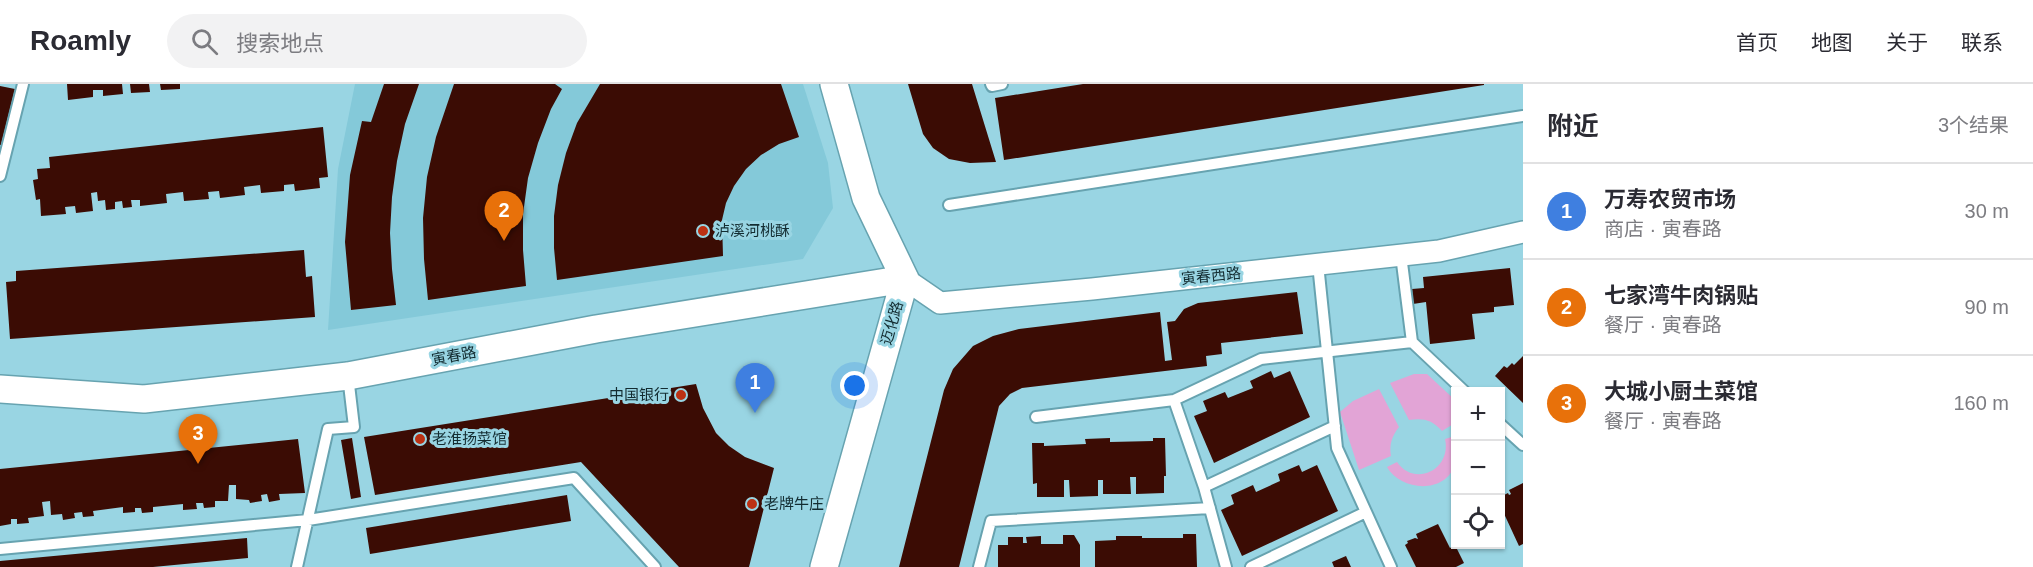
<!DOCTYPE html>
<html lang="zh">
<head>
<meta charset="utf-8">
<style>
	body { margin:0; font-family:Helvetica,"Noto Sans SC",sans-serif; background:#f2f2f3; color:#2b2b33 }
	.controls { position:absolute; right:18px; bottom:18px; display:grid; overflow:hidden; border-radius:0px; box-shadow:0 2px 4px #0004 }
	.controls button { width:54px; height:54px; display:grid; place-items:center; padding:0; border:0; border-bottom:2px solid #e1e1e2; background:#fff; color:#2b2b33; font:30px sans-serif }
	.you { position:absolute; left:855px; top:302px; width:21px; height:21px; margin:-15px; border:4px solid #fff; border-radius:50%; background:#1a73e8; box-shadow:0 0 0 9px #1a73e833 }
	.badge { display:grid; place-items:center; width:39px; height:39px; border-radius:50%; background:#ea580c; color:#fff; font-size:20px; font-weight:700 }
	.pin { position:absolute; translate:-50% -50px; filter:drop-shadow(0 2px 3px #0008) }
	.pin::after { content:''; position:absolute; top:32px; width:21px; height:18px; background:inherit; clip-path:polygon(0 0,100% 0,50% 100%) }
	.list { margin:0; padding:0; list-style:none }
	h2 { display:flex; justify-content:space-between; align-items:center; height:78px; margin:0; padding:0 24px; font-size:26px }
	h2 small { font-size:20px; font-weight:400; color:#7c7c81 }
	.list li { display:grid; grid-template-columns:39px 1fr auto; gap:18px; align-items:center; box-sizing:border-box; height:96px; padding:0 24px; border-top:2px solid #e1e1e2 }
	.list b { display:block; font-size:22px; white-space:nowrap }
	.list p { margin:0; font-size:20px; white-space:nowrap; color:#7c7c81 }
	.list em { font-size:20px; font-style:normal; color:#7c7c81 }
	.icon { flex:none; width:33px; height:33px; fill:none; stroke:currentColor; stroke-width:2; stroke-linecap:round; stroke-linejoin:round }
	.map { position:relative; flex:none; width:1523px; height:483px; overflow:hidden }
	header { display:flex; align-items:center; gap:36px; box-sizing:border-box; height:84px; padding:0 30px; background:#fff; border-bottom:2px solid #e1e1e2 }
	header strong { font-size:28px }
	nav { display:flex; gap:33px; margin-inline-start:auto; font-size:21px }
	.search { width:420px; height:54px; background:#f2f2f3; display:flex; align-items:center; gap:15px; box-sizing:border-box; padding:0 21px; border-radius:33px; color:#7c7c81; font-size:22px }
	main { display:flex }
	aside { flex:1; background:#fff }
	.map>svg:first-child { display:block }
	.built { fill:#84c9d9 }
	.green { fill:#e2a4d6 }
	.building { fill:#3b0c04 }
	.lines { fill:none; stroke-linecap:round; stroke-linejoin:round }
	.service-casing { stroke:#67a3b0; stroke-width:14 }
	.minor-casing { stroke:#67a3b0; stroke-width:24 }
	.tertiary-casing { stroke:#67a3b0; stroke-width:30 }
	.service { stroke:#fff; stroke-width:10 }
	.minor { stroke:#fff; stroke-width:21 }
	.tertiary { stroke:#fff; stroke-width:27 }
	.poi-dot { fill:#bc3113; stroke:#99d5e3; stroke-width:2 }
	.labels { text-anchor:middle; stroke-width:6; stroke-linejoin:round; paint-order:stroke }
	.poi-label { font-size:15px; fill:#132c31; stroke:#99d5e3; text-anchor:start }
	.street-label { font-size:15px; fill:#132c31; stroke:#99d5e3 }
</style>
</head>
<body>
<header>
<strong>Roamly</strong>
<div class="search"><svg class="icon" aria-label="search" viewBox="0 0 24 24"><circle cx="10" cy="10" r="6"/><path d="M15 15l6 6"/></svg>搜索地点</div>
<nav><a>首页</a><a>地图</a><a>关于</a><a>联系</a></nav>
</header>
<main>
<div class="map">
<svg width="1523" height="483" viewBox="0 0 1523 483">
	<rect width="100%" height="100%" fill="#99d5e3"/>
	<!-- built -->
	<path class="built" d="M355 0H803L828 79 833 124 803 175 328 246 338 85Z"/>
	<!-- green -->
	<path class="green" d="M1414 290H1427L1455 316V339L1442 347C1432 336 1424 334 1409 336L1390 299Z
		M1379 305 1399 343C1392 352 1389 360 1391 372L1359 386 1340 328 1353 317Z
		M1455 352C1456 360 1458 372 1455 380 1446 411 1400 407 1387 383L1397 378C1415 404 1452 385 1445 355Z"/>
	<!-- building -->
	<path class="building" d="M67 0H122L123 10 103 12V6H93V13L68 16Z
		M130 0H149L150 8 131 9Z
		M160 0H180V5L161 6Z
		M384 0H419L405 40 397 77 392 113 390 149 392 185 396 221 351 226 345 158 350 91 362 37 371 38Z
		M454 0H555L562 5 551 25 538 59 528 94 523 130V166L526 202 428 216 424 175 423 134 427 93 436 53Z
		M600 0H781L799 53 779 60 761 71 746 85 734 102 726 119 722 136 723 172 557 196 554 164V132L558 101 566 69 577 39Z
		M908 0H972L996 78 970 79 949 75 933 64 923 50Z
		M1083 0H1484V1L1004 76 995 14Z
		M0 2 15 5 1 61H0Z
		M323 43 328 93 319 94 320 104 295 107 294 100 284 101V107L261 109 260 101 244 103 245 111 220 114 219 107 208 108 209 115 184 117 183 108 166 110 167 119 140 122V116H131L132 123 123 124 122 117 115 118V125L106 126 105 116 98 117 97 108 91 109 93 127 76 129 75 122 65 123 66 130 41 132 40 115 36 116 33 96 38 95 37 85 50 84 49 73Z
		M304 166 306 193 312 192 315 233 10 255 6 198 16 197V187Z
		M1510 184 1514 221 1494 223V228L1472 230 1475 255 1430 260 1426 218 1413 220 1412 205 1424 204 1423 193Z
		M1297 208 1303 250 1221 259 1222 270 1206 272 1207 282 1022 304 1010 310 999 322 959 483H899L944 306 953 285 973 262 993 252 1019 245 1160 228 1165 277 1172 276 1167 238 1175 237 1184 225 1198 219Z
		M1523 272V319L1495 292 1504 282 1507 284 1512 279 1514 281Z
		M1271 287 1274 294 1290 287 1310 333 1214 379 1194 332 1207 327 1203 317 1225 308 1228 314 1253 304 1250 297Z
		M696 300 703 324 716 349 729 362 745 373 774 384 749 483H679L581 378 375 411 364 353Z
		M352 354 361 413 351 415 341 356Z
		M1110 354V358L1153 357V354H1165L1166 392H1164V409L1136 410V393H1130L1131 410H1103V396H1098V412L1070 413 1069 396H1064V413H1037V399L1033 400 1032 359H1044V362L1086 360 1085 355Z
		M298 355 305 409 279 410 280 416 269 418 267 410 261 411 262 417 250 419 249 416 236 415V401H229L228 417H215V423L204 424 203 419H196L197 425 183 426V420L153 423V428L142 429 141 424H135V428L123 429V423L93 427 94 432 83 433 82 428 74 429 75 434 63 436 62 430 51 431 50 417 42 418 44 432 28 434 29 439 17 440V435H11V440L0 442V385Z
		M1299 381 1302 388 1317 381 1338 427 1242 472 1221 426 1234 420 1231 411 1253 401 1256 408 1280 397 1278 390Z
		M1523 399V460L1519 462 1500 421V413L1508 409 1509 411 1511 410 1509 406Z
		M567 411 571 437 370 470 366 444Z
		M1438 440 1450 464 1455 461 1464 479 1456 483H1416L1405 461 1408 459 1407 457 1415 454 1418 455 1416 450Z
		M1183 450H1196L1197 483H1095V457L1116 456V452H1142V454H1183Z
		M1063 451H1074L1080 461V483H998V461H1008V453H1023V459H1027L1026 453 1041 452V460H1063Z
		M247 454 248 474 153 483H0V477Z
		M1346 472 1351 483H1334L1332 478Z"/>
	<g class="lines">
		<defs>
			<path id="service" d="M991 0 992 2 1002 0
				M0 92 23 0
				M949 121 1523 32
				M1401 171 1412 258 1465 308
				M1318 180 1337 364 1391 483
				M1174 316 1204 403 1226 483
				M1036 333 1174 316 1261 275 1412 258
				M1500 340 1523 361
				M1204 403 1335 342
				M0 465 308 436 574 394 655 483
				M297 483 328 345 354 343 348 292
				M979 483 991 437 1210 424
				M1251 483 1366 428"/>
			<path id="minor" d="M905 195 940 219 1092 205 1439 167 1523 148"/>
			<path id="tertiary" d="M0 305 144 315 348 292 596 245 905 195
				M824 483 905 195 866 114 834 0"/>
		</defs>
		<!-- service casing -->
		<use href="#service" class="service-casing"/>
		<!-- minor casing -->
		<use href="#minor" class="minor-casing"/>
		<!-- tertiary casing -->
		<use href="#tertiary" class="tertiary-casing"/>
		<!-- service -->
		<use href="#service" class="service"/>
		<!-- minor -->
		<use href="#minor" class="minor"/>
		<!-- tertiary -->
		<use href="#tertiary" class="tertiary"/>
	</g>
	<!-- markers -->
	<g class="poi-dot">
		<circle cx="703" cy="147" r="6"/>
		<circle cx="681" cy="311" r="6"/>
		<circle cx="420" cy="355" r="6"/>
		<circle cx="752" cy="420" r="6"/>
	</g>
	<g class="labels">
		<!-- poi labels -->
		<g class="poi-label">
			<text x="715" y="152">泸溪河桃酥</text>
			<text x="669" y="316" text-anchor="end">中国银行</text>
			<text x="432" y="360">老淮扬菜馆</text>
			<text x="764" y="425">老牌牛庄</text>
		</g>
		<!-- street labels -->
		<g class="street-label">
			<text transform="translate(1211 192) rotate(-6)" y="5">寅春西路</text>
			<text transform="translate(892 239) rotate(-74)" y="5">迈化路</text>
			<text transform="translate(454 272) rotate(-11)" y="5">寅春路</text>
		</g>
	</g>
</svg>
<div class="controls">
<button>+</button>
<button>−</button>
<button><svg class="icon" aria-label="locate" viewBox="0 0 24 24"><circle cx="12" cy="12" r="6"/><path d="M12 2v4M12 18v4M2 12h4M18 12h4"/></svg></button>
</div>
<div class="you"></div>
<div class="pin badge" style="left:755px;top:329px;background:#3f7fe0">1</div>
<div class="pin badge" style="left:504px;top:157px;background:#e8710a">2</div>
<div class="pin badge" style="left:198px;top:380px;background:#e8710a">3</div>
</div>
<aside>
<h2>附近<small>3个结果</small></h2>
<ul class="list">
<li><span class="badge" style="background:#3f7fe0">1</span><div><b>万寿农贸市场</b><p>商店 · 寅春路</p></div><em>30 m</em></li>
<li><span class="badge" style="background:#e8710a">2</span><div><b>七家湾牛肉锅贴</b><p>餐厅 · 寅春路</p></div><em>90 m</em></li>
<li><span class="badge" style="background:#e8710a">3</span><div><b>大城小厨土菜馆</b><p>餐厅 · 寅春路</p></div><em>160 m</em></li>
</ul>
</aside>
</main>
</body>
</html>
